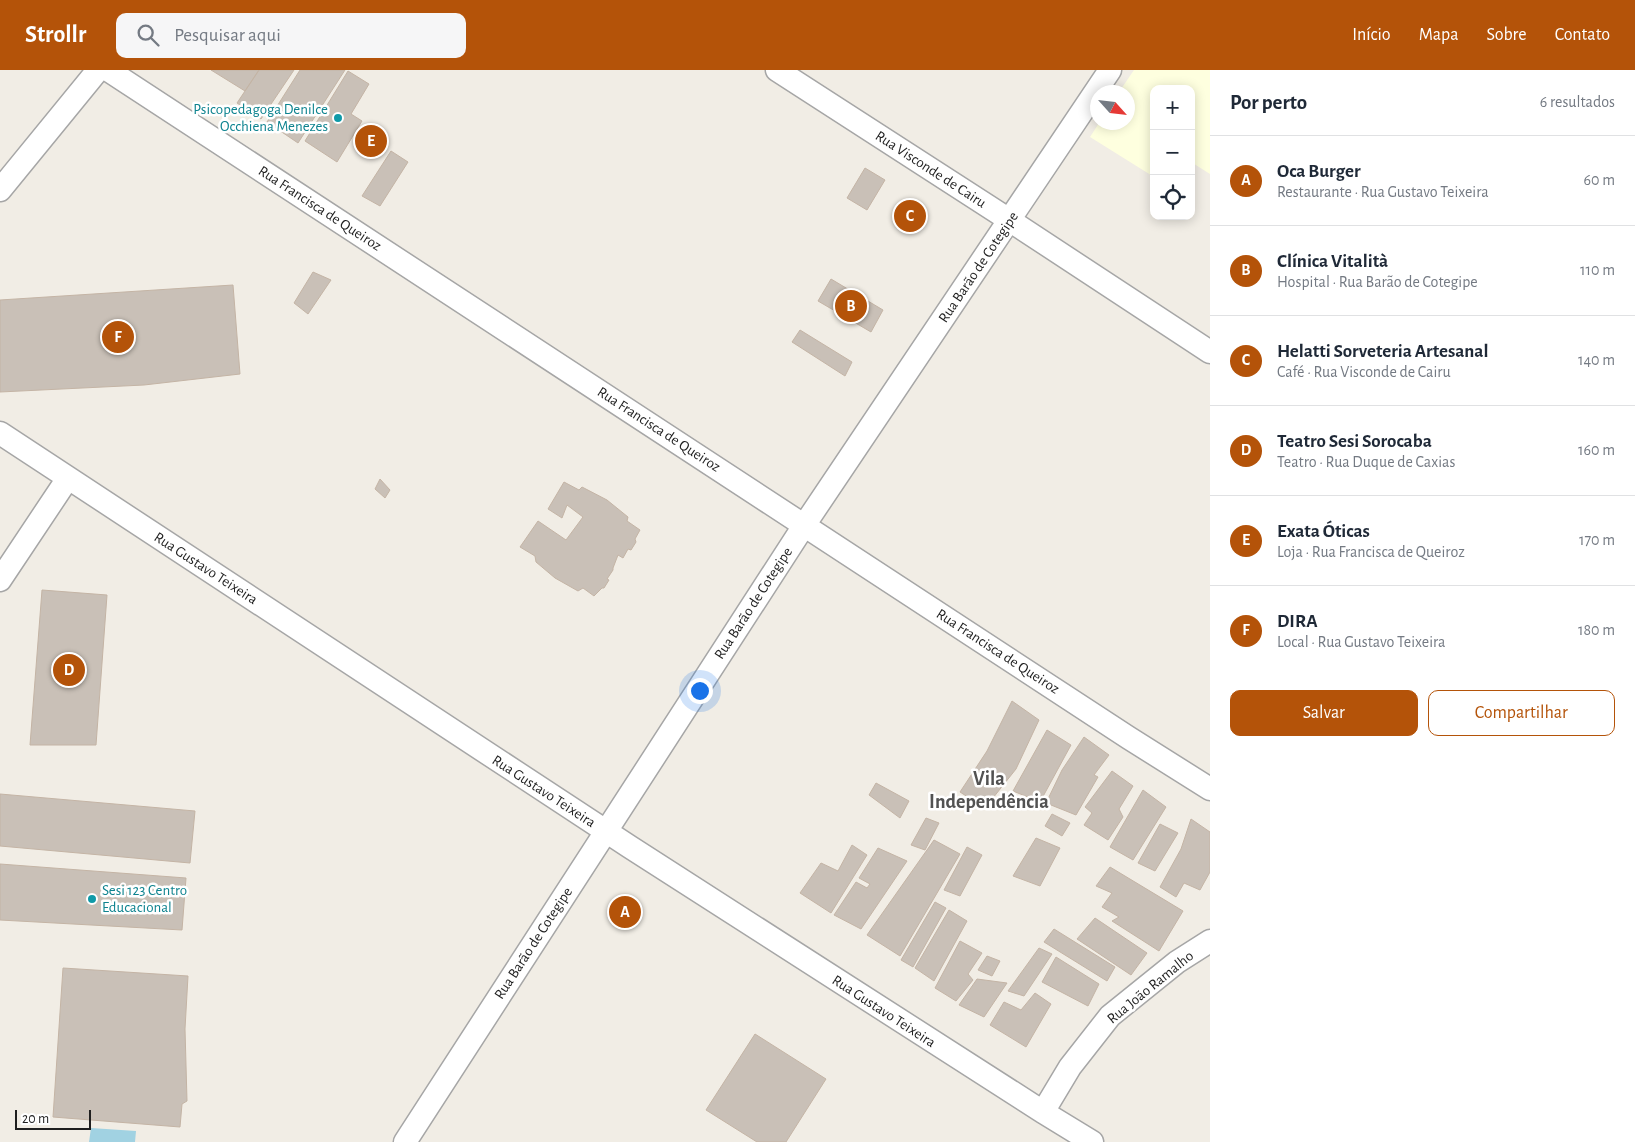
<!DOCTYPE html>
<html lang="pt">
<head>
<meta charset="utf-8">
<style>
	body { margin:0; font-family:"Alegreya Sans",sans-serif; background:#f6f6f7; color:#1f2937 }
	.controls { position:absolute; right:15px; top:15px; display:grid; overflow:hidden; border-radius:10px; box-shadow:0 2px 12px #0003 }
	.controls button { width:45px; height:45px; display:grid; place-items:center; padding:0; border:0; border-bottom:1px solid #e0e1e3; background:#fff; color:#1f2937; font:25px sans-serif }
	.compass { position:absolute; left:1090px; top:15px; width:45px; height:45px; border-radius:50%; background:#fff; box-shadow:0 2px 12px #0003; rotate:117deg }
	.scale { position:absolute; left:15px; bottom:12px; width:76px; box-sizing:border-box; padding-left:5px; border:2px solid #1f1f1f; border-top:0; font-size:14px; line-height:18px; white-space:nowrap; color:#1f1f1f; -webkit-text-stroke:4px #fff; paint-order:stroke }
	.you { position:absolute; left:699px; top:620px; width:18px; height:18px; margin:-12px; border:4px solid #fff; border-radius:50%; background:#1a73e8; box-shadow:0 0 0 8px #1a73e833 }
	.badge { display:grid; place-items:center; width:32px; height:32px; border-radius:50%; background:#b45309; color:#fff; font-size:16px; font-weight:700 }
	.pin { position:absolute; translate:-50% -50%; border:2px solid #fff; box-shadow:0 1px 5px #0006 }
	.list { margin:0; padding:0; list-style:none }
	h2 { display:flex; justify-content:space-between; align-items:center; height:65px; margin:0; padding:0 20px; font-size:21px }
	h2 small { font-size:16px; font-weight:400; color:#747a83 }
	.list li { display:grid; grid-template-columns:32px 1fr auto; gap:15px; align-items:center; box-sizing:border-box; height:90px; padding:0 20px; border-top:1px solid #e0e1e3 }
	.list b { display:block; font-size:19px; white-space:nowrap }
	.list p { margin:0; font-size:16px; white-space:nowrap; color:#747a83 }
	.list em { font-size:16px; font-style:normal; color:#747a83 }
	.actions { display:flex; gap:10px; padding:15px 20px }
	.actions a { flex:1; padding:11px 0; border:1px solid #b45309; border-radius:10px; text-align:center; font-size:18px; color:#b45309 }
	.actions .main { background:#b45309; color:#fff }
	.icon { flex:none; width:28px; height:28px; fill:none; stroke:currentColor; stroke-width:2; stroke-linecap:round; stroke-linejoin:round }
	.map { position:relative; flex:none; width:1210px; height:1072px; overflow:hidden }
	header { display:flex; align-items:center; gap:30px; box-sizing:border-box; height:70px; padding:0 25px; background:#b45309; color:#fff }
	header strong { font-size:24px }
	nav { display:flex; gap:28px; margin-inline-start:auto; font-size:18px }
	.search { width:350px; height:45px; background:#f6f6f7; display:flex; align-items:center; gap:12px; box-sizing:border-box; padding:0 18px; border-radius:10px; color:#747a83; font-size:19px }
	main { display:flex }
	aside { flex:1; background:#fff }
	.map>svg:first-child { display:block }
	.education { fill:#feffdf }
	.water { fill:#a1d2e2 }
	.building { fill:#c9c0b7; stroke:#c4b4a5 }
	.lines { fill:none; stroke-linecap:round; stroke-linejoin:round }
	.street-casing { stroke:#a6a6a6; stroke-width:25 }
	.street { stroke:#fff; stroke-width:22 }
	.culture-dot { fill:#0f9aa8; stroke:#fff; stroke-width:2 }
	.labels { text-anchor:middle; stroke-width:5; stroke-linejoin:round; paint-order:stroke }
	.culture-label { font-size:15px; fill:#0d838f; stroke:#fff; text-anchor:end }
	.street-label { font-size:15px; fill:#1f1f1f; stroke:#fff }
	.district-label { font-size:20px; font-weight:bold; fill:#525252; stroke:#fff }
</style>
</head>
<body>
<header>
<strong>Strollr</strong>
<div class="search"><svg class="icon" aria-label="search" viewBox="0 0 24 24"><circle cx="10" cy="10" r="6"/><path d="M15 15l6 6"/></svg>Pesquisar aqui</div>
<nav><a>Início</a><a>Mapa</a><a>Sobre</a><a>Contato</a></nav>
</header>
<main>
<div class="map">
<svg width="1210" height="1072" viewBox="0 0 1210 1072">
	<rect width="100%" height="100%" fill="#f1ede5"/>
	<!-- education -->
	<path class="education" d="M1134 0H1210V104L1191 92V19H1154V107L1090 67 1099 53 1128 52V22H1119Z"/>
	<!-- water -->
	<path class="water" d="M91 1058 136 1061 135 1072H89Z"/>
	<!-- building -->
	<path class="building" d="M211 0H259L245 21Z
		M259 0H294L261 49 237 33Z
		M300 0H345L298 73 267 52Z
		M348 1 369 14 351 44 362 51 337 92 305 71Z
		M391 81 408 92 380 136 362 126Z
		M865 98 885 110 867 140 847 128Z
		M313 202 331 210 308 244 294 233Z
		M831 209 883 240 871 262 818 231Z
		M233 215 240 304 144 315 0 322V230Z
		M800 260 852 292 845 306 792 272Z
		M380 409 390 420 385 428 375 419Z
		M564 412 579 420 582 417 607 430 628 447 627 451 640 460 635 469 636 472 631 480 628 479 623 488 618 485 613 498V500L607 509 609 510 604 518H602L594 526 583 518 578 521 555 508 536 492 535 486 520 477 538 451 566 470 583 447 567 435 562 448 548 439Z
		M42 520 107 525 96 675H30Z
		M1012 631 1039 650 1016 699 985 738 960 722 987 681Z
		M1047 660 1071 675 1040 732 1013 721Z
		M1084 667 1109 685 1094 705 1098 707 1076 745 1046 733 1062 700Z
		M1112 701 1133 716 1119 739 1123 747 1108 770 1084 755 1092 743 1085 737Z
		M876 713 909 731 900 748 869 725Z
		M1143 720 1166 737 1133 790 1110 777Z
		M0 724 195 741 190 793 0 776Z
		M1052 744 1070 753 1062 766 1045 756Z
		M926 748 939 753 925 780 911 775Z
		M1191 749 1210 762V802L1200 820 1184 813 1176 827 1160 817 1181 779Z
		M1160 754 1178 763 1155 801 1138 793Z
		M1036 768 1060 778 1040 816 1013 806Z
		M934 770 960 784 900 886 867 865Z
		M852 775 867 785 831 843 800 823 821 793 838 801Z
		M967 777 982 785 960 826 944 820Z
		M878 778 907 791 861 859 834 845 856 812 867 818 870 814 859 808Z
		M0 794 186 808 182 860 0 850Z
		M1110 797 1183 841 1159 881 1112 851 1119 847 1102 837 1112 823 1096 816Z
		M935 832 946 838 913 897 901 890Z
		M949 840 967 851 934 911 915 898Z
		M1095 848 1147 883 1131 905 1077 869Z
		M1054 859 1115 897 1107 911 1044 872Z
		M960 871 982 883 968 904 973 910 956 931 935 918Z
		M1039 878 1052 884 1024 926 1008 921Z
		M987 886 1000 891 992 906 978 900Z
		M1056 887 1099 914 1088 936 1042 912Z
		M63 898 188 906 185 959 187 1031 182 1034 180 1057 53 1047Z
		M977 909 1007 913 984 947 959 935Z
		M1035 923 1051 934 1026 977 990 955 1004 932 1021 940Z
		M755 964 826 1009 786 1072H757L706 1040Z"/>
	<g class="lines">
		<defs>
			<path id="street" d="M108 0 1129 668 1210 719
				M777 0 997 142 1210 282
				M0 120 98 0
				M0 363 630 777 1043 1042 1092 1072
				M0 510 68 408
				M1043 1042 1070 997 1110 946 1177 892 1210 871
				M405 1072 805 454 1110 0"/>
		</defs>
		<!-- street casing -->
		<use href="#street" class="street-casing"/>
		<!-- street -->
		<use href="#street" class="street"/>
	</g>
	<!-- markers -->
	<g class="culture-dot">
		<circle cx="338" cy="48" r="5"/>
		<circle cx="92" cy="829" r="5"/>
	</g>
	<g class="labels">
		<!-- culture labels -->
		<g class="culture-label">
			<text x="328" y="44">Psicopedagoga Denilce<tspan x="328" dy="17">Occhiena Menezes</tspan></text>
			<text x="102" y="825" text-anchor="start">Sesi 123 Centro<tspan x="102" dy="17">Educacional</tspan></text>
		</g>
		<!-- street labels -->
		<g class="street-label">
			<text transform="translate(931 99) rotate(33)" y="5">Rua Visconde de Cairu</text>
			<text transform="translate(320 138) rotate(33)" y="5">Rua Francisca de Queiroz</text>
			<text transform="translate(978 197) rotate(-56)" y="5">Rua Barão de Cotegipe</text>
			<text transform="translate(659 359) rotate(33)" y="5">Rua Francisca de Queiroz</text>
			<text transform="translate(206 498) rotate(33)" y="5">Rua Gustavo Teixeira</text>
			<text transform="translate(753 533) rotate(-57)" y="5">Rua Barão de Cotegipe</text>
			<text transform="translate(998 581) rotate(33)" y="5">Rua Francisca de Queiroz</text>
			<text transform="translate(544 721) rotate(33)" y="5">Rua Gustavo Teixeira</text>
			<text transform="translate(533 873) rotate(-57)" y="5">Rua Barão de Cotegipe</text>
			<text transform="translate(1150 917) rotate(-39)" y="5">Rua João Ramalho</text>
			<text transform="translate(884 941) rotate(33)" y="5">Rua Gustavo Teixeira</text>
		</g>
		<!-- district labels -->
		<g class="district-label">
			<text x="989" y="715">Vila<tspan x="989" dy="23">Independência</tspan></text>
		</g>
	</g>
</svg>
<div class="controls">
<button>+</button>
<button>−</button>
<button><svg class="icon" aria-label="locate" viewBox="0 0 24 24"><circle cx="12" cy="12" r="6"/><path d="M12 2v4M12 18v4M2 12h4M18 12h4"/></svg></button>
</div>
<svg class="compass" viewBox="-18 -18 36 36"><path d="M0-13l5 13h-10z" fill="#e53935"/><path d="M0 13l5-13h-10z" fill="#747a83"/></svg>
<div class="scale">20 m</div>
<div class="you"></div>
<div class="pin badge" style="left:625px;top:842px">A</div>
<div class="pin badge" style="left:851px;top:236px">B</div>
<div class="pin badge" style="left:910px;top:146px">C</div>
<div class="pin badge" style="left:69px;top:600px">D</div>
<div class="pin badge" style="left:371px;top:71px">E</div>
<div class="pin badge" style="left:118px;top:267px">F</div>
</div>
<aside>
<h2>Por perto<small>6 resultados</small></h2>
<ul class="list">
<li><span class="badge">A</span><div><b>Oca Burger</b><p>Restaurante · Rua Gustavo Teixeira</p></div><em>60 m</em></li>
<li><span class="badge">B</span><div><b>Clínica Vitalità</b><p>Hospital · Rua Barão de Cotegipe</p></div><em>110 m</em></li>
<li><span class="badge">C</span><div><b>Helatti Sorveteria Artesanal</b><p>Café · Rua Visconde de Cairu</p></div><em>140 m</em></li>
<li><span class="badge">D</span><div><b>Teatro Sesi Sorocaba</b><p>Teatro · Rua Duque de Caxias</p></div><em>160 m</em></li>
<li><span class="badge">E</span><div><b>Exata Óticas</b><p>Loja · Rua Francisca de Queiroz</p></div><em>170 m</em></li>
<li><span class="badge">F</span><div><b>DIRA</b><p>Local · Rua Gustavo Teixeira</p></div><em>180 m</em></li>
</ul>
<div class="actions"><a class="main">Salvar</a><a>Compartilhar</a></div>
</aside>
</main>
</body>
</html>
